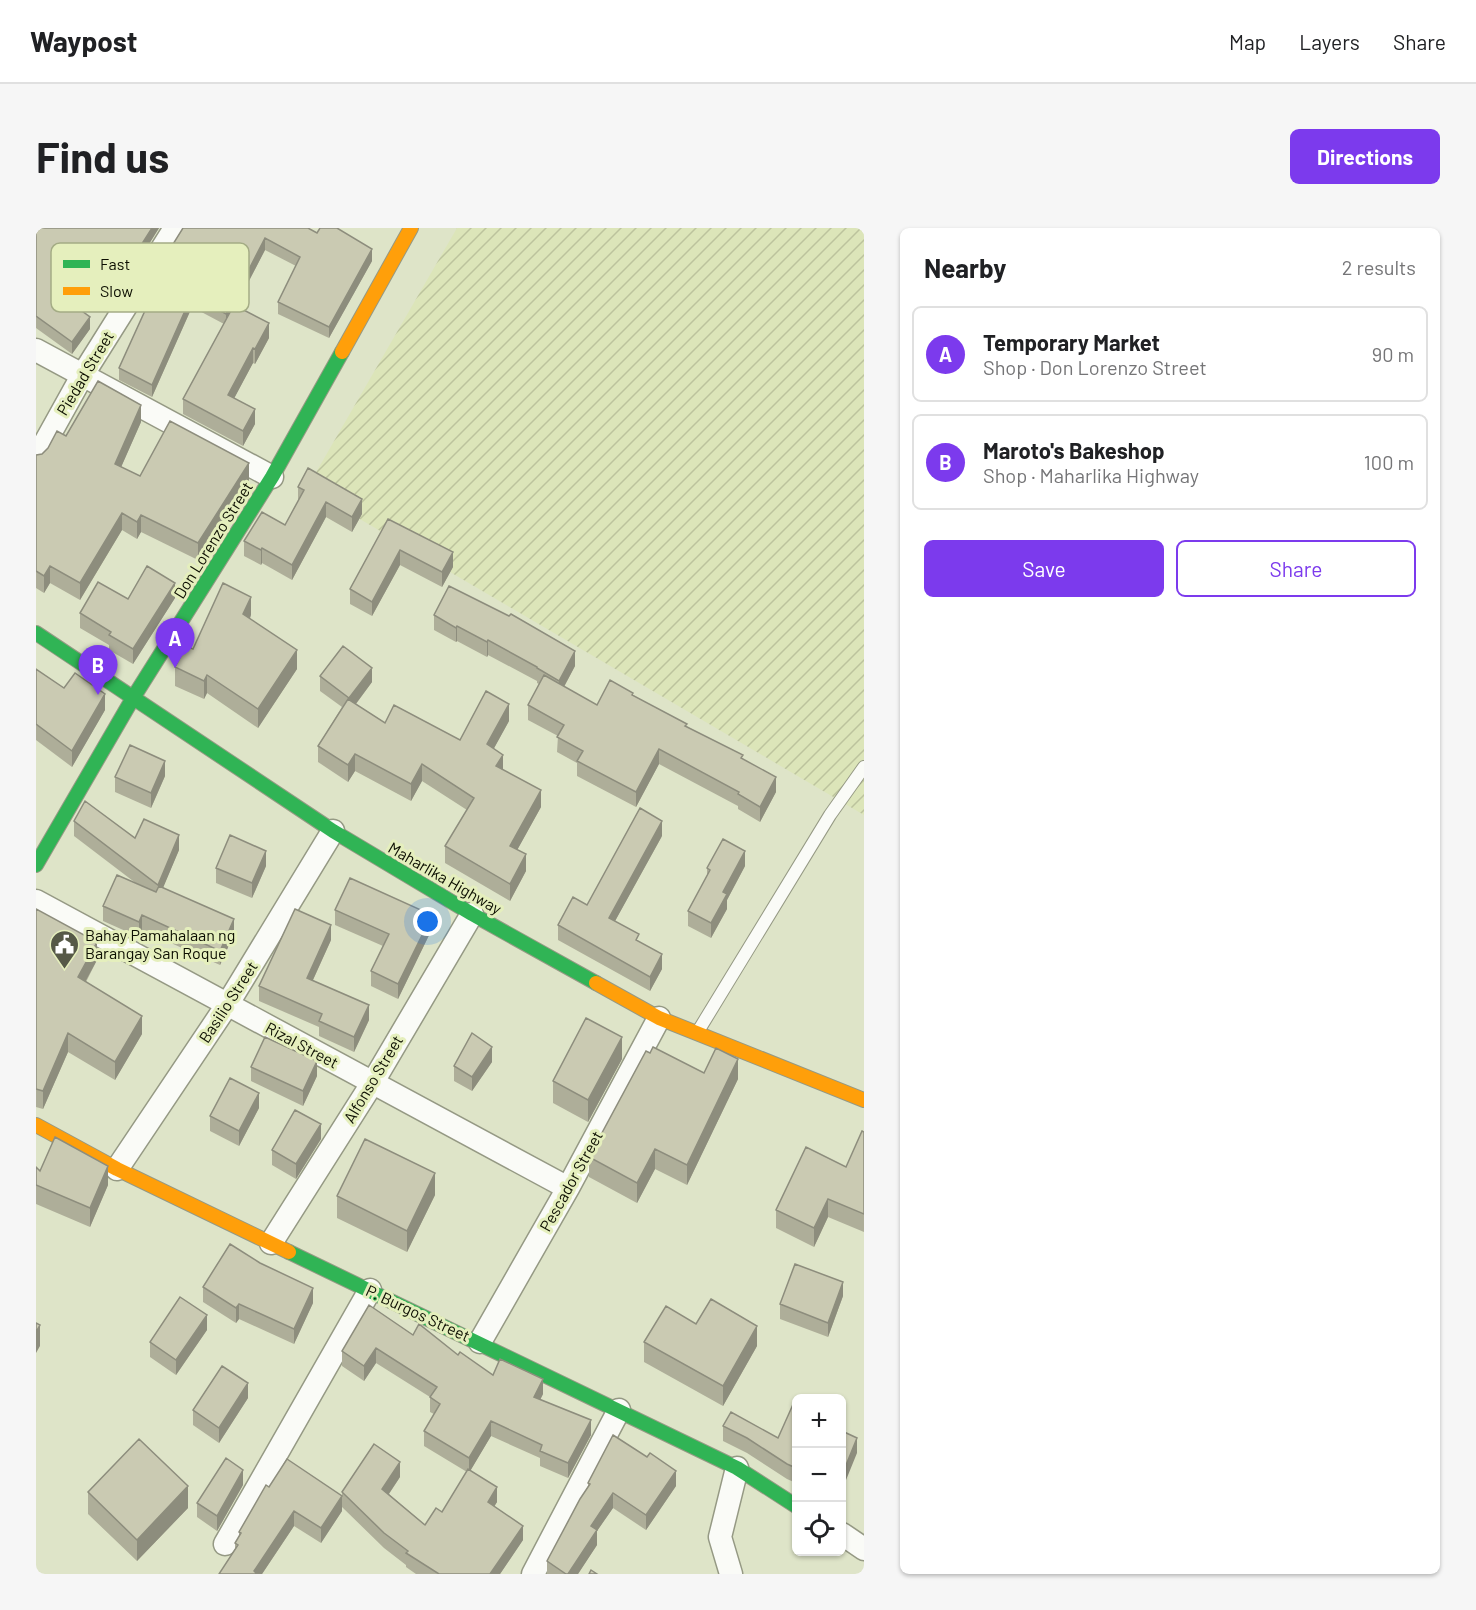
<!DOCTYPE html>
<html lang="en">
<head>
<meta charset="utf-8">
<style>
	body { margin:0; font-family:Barlow,sans-serif; background:#f6f6f6; color:#202124 }
	.controls { position:absolute; right:18px; bottom:18px; display:grid; overflow:hidden; border-radius:9px; box-shadow:0 2px 4px #0004 }
	.controls button { width:54px; height:54px; display:grid; place-items:center; padding:0; border:0; border-bottom:2px solid #e0e0e0; background:#fff; color:#202124; font:30px sans-serif }
	.you { position:absolute; left:392px; top:694px; width:21px; height:21px; margin:-15px; border:4px solid #fff; border-radius:50%; background:#1a73e8; box-shadow:0 0 0 9px #1a73e833 }
	.badge { display:grid; place-items:center; width:39px; height:39px; border-radius:50%; background:#7c3aed; color:#fff; font-size:20px; font-weight:700 }
	.pin { position:absolute; translate:-50% -50px; filter:drop-shadow(0 2px 3px #0008) }
	.pin::after { content:''; position:absolute; top:32px; width:21px; height:18px; background:inherit; clip-path:polygon(0 0,100% 0,50% 100%) }
	.list { margin:0; padding:0; list-style:none }
	h2 { display:flex; justify-content:space-between; align-items:center; height:78px; margin:0; padding:0 24px; font-size:26px }
	h2 small { font-size:20px; font-weight:400; color:#757577 }
	.list li { display:grid; grid-template-columns:39px 1fr auto; gap:18px; align-items:center; box-sizing:border-box; height:96px; margin:0 12px 12px; padding:0 12px; border:2px solid #e0e0e0; border-radius:9px }
	.list b { display:block; font-size:22px; white-space:nowrap }
	.list p { margin:0; font-size:20px; white-space:nowrap; color:#757577 }
	.list em { font-size:20px; font-style:normal; color:#757577 }
	.actions { display:flex; gap:12px; padding:18px 24px }
	.actions a { flex:1; padding:14px 0; border:2px solid #7c3aed; border-radius:9px; text-align:center; font-size:21px; color:#7c3aed }
	.actions .main { background:#7c3aed; color:#fff }
	.icon { flex:none; width:33px; height:33px; fill:none; stroke:currentColor; stroke-width:2; stroke-linecap:round; stroke-linejoin:round }
	.map { position:relative; flex:none; width:828px; height:1346px; overflow:hidden; border-radius:9px }
	header { display:flex; align-items:center; gap:36px; box-sizing:border-box; height:84px; padding:0 30px; background:#fff; border-bottom:2px solid #e0e0e0 }
	header strong { font-size:28px }
	nav { display:flex; gap:33px; margin-inline-start:auto; font-size:21px }
	.intro { display:flex; align-items:center; justify-content:space-between; box-sizing:border-box; height:144px; padding:0 36px }
	h1 { margin:0; font-size:42px }
	.button { padding:15px 27px; border-radius:9px; background:#7c3aed; color:#fff; font-size:21px; font-weight:700 }
	main { display:flex; gap:36px; padding:0 36px }
	aside { flex:1; background:#fff; border-radius:9px; box-shadow:0 2px 4px #0004 }
	.map>svg:first-child { display:block }
	.industrial { fill:url(#industrial-furrows) }
	.lines { fill:none; stroke-linecap:round; stroke-linejoin:round }
	.lane-casing { stroke:#959984; stroke-width:14 }
	.street-casing { stroke:#959984; stroke-width:25 }
	.fast-casing { stroke:#959984; stroke-width:16 }
	.slow-casing { stroke:#959984; stroke-width:16 }
	.lane { stroke:#fafbf7; stroke-width:12 }
	.street { stroke:#fafbf7; stroke-width:22 }
	.fast { stroke:#30b455; stroke-width:14 }
	.slow { stroke:#ff9f0a; stroke-width:14 }
	.wall { fill:#aeae99 }
	.shaded-wall { fill:#8d8d7d }
	.building { fill:#cacab2; stroke:#8d8d7d; stroke-width:1.5 }
	.labels { text-anchor:middle; stroke-width:6; stroke-linejoin:round; paint-order:stroke }
	.street-label { font-size:16px; fill:#0c0e01; stroke:#e5efbd }
	.poi-label { font-size:16px; fill:#0c0e01; stroke:#e5efbd; text-anchor:start }
	.key { fill:#e5efbd; stroke:#a4ac85; stroke-width:1.5 }
	.key-label { font-size:16px; fill:#0c0e01 }
</style>
</head>
<body>
<header>
<strong>Waypost</strong>
<nav><a>Map</a><a>Layers</a><a>Share</a></nav>
</header>
<div class="intro"><h1>Find us</h1><a class="button">Directions</a></div>
<main>
<div class="map">
<svg width="828" height="1346" viewBox="0 0 828 1346">
	<defs>
		<pattern id="industrial-furrows" width="10" height="10" patternUnits="userSpaceOnUse" patternTransform="scale(1.5)"><rect width="10" height="10" fill="#dce5b9"/><path d="M-1 1l2-2M0 10L10 0M9 11l2-2" fill="none" stroke="#bcc39d"/></pattern>
	</defs>
	<rect width="100%" height="100%" fill="#dee4c8"/>
	<!-- industrial -->
	<path class="industrial" d="M421 0H828V587L271 260Z"/>
	<g class="lines">
		<defs>
			<path id="lane" d="M661 805 794 587 828 539"/>
			<path id="street" d="M0 122 236 249
				M0 231 46 148 139 0
				M0 673 532 960
				M81 941 191 777 297 603
				M235 1015 337 854 436 686
				M444 1114 532 960 623 790
				M806 1306 828 1321
				M189 1316 334 1062
				M497 1346 583 1182
				M695 1346 684 1309 701 1240"/>
			<path id="fast" d="M0 405 297 603 436 686 560 755
				M0 637 97 470 236 249 306 124
				M253 1024 701 1240 760 1278"/>
			<path id="slow" d="M306 124 375 0
				M560 755 623 790 828 872
				M0 897 81 941 253 1024"/>
		</defs>
		<!-- lane casing -->
		<use href="#lane" class="lane-casing"/>
		<!-- street casing -->
		<use href="#street" class="street-casing"/>
		<!-- fast casing -->
		<use href="#fast" class="fast-casing"/>
		<!-- slow casing -->
		<use href="#slow" class="slow-casing"/>
		<!-- lane -->
		<use href="#lane" class="lane"/>
		<!-- street -->
		<use href="#street" class="street"/>
		<!-- fast -->
		<use href="#fast" class="fast"/>
		<!-- slow -->
		<use href="#slow" class="slow"/>
	</g>
	<!-- wall -->
	<path class="wall" d="M0 0H123L93 48 69 33 37 76 54 101 36 126 0 100Z
		M147 0H272L336 33 293 110 242 86V74L260 38 229 22 200 78 233 110 219 136 217 135 198 170 219 196 207 218 147 186V171L188 96 156 79 116 169 83 152V140L118 64 116 62V50Z
		M105 194 85 239 104 248 213 252 162 332 105 304 101 311 86 302 44 372 14 355 8 365 0 360V227L6 226 30 208Z
		M262 259 326 286 316 304 290 289 256 352 226 335 225 337 208 328V313L249 297 262 273Z
		M352 291 417 339 406 359 364 337 336 388 314 376V361Z
		M139 370 97 436 73 422V417L44 400V385L92 371Z
		M215 387 214 391 261 441 222 500 171 465 168 471 139 458V439L157 421Z
		M398 387 539 438 528 459 561 477 597 467 707 531 740 564 724 594 702 581V578L623 536 600 579 541 548V535L521 524 522 508 492 492V477L503 456 501 455V453L452 427 451 429 421 413 420 414 398 402Z
		M0 441 28 460 69 482 36 539 0 512Z
		M284 448 336 454 320 476 349 495 424 512 473 493 458 520 467 542 505 579 481 622 490 643 474 673 409 635V618L431 582 386 553 375 573 319 543 312 554 282 534V518L306 479 284 463Z
		M129 548 115 580 79 564V549Z
		M38 593 143 622 127 659 198 706 184 737 106 702 103 709 67 693V678L101 656 38 608Z
		M626 608 579 693 603 714 626 741 614 763 522 712V697L551 677Z
		M230 638 216 670 180 655V640Z
		M709 638 691 672V681L675 710 652 698V683L671 649V640Z
		M0 681 61 732 50 754 106 806 79 852 32 824 7 881 0 879Z
		M299 682 396 701 362 771 335 758V743L347 718 299 697Z
		M295 712 277 752 333 792 318 824 283 808V799L223 773V758Z
		M614 825 668 845 702 851 651 957 619 941 601 975 553 949V929Z
		M586 831 552 894 517 875V853Z
		M456 834 436 863 418 853V838Z
		M215 839 281 848 267 878 215 853Z
		M223 880 203 918 174 903V888Z
		M828 904V1004L792 989 778 1019 740 1000V982L810 939Z
		M285 911 260 951 236 937V922Z
		M0 939 4 943 72 957 54 999 0 976Z
		M399 967 371 1024 301 990V968Z
		M167 1059 277 1075 258 1116 203 1091 200 1095 167 1074Z
		M807 1068 792 1109 744 1091V1076Z
		M660 1096 721 1118 687 1178 608 1134V1114Z
		M171 1102 140 1147 114 1129V1114Z
		M377 1107 422 1127 457 1147 507 1166 504 1172 555 1207 532 1250 504 1238V1230L455 1208 434 1243 461 1274 458 1278 487 1312 464 1346H380L370 1339V1337L348 1320 306 1279V1283L285 1315 258 1298 226 1346H183L199 1322V1315L203 1308V1304L233 1259 306 1267V1264L364 1249 353 1266 389 1297 406 1284 431 1244 388 1218V1203L398 1186 394 1184V1169L340 1135 328 1153 306 1138V1123Z
		M212 1170 183 1215 157 1197V1182Z
		M760 1173V1255L751 1251 711 1225 687 1213V1198L742 1210Z
		M552 1255 640 1258 610 1302 577 1280 561 1303V1317L542 1346H511V1333L552 1258Z
		M207 1257 181 1303 161 1289V1275Z
		M52 1264 152 1280 101 1333 52 1286Z"/>
	<!-- shaded-wall -->
	<path class="shaded-wall" d="M116 0H123L93 48V36Z
		M229 10V22L190 97V86Z
		M69 21V33L31 84V72Z
		M336 21V33L293 110V99Z
		M156 67V79L116 169V157Z
		M54 89V101L36 126V114Z
		M233 95V110L219 136V121Z
		M217 120V135L192 182V167Z
		M105 177V194L79 253V236Z
		M219 181V196L207 218V203Z
		M213 235V252L162 332V315Z
		M326 271V286L316 304V289Z
		M290 274V289L256 352V337Z
		M86 285V302L44 372V355Z
		M105 287V304L101 311V294Z
		M226 320V335L225 337V322Z
		M364 322V337L336 388V374Z
		M417 324V339L406 359V344Z
		M14 338V355L8 365V348Z
		M139 355V370L97 436V421Z
		M215 369V387L207 405V386Z
		M421 398V413L420 414V400Z
		M452 412V427L451 429V414Z
		M261 422V441L222 500V481Z
		M539 423V438L523 468V453Z
		M336 440V454L313 485V470Z
		M171 447V465L168 471V453Z
		M69 466V482L36 539V523Z
		M473 476V493L451 533V516Z
		M623 521V536L600 579V564Z
		M319 526V543L312 554V537Z
		M467 527V543L460 538Z
		M129 533V548L115 580V565Z
		M386 536V553L375 573V556Z
		M740 549V564L724 594V579Z
		M505 562V579L474 635V618Z
		M626 593V608L573 704V690Z
		M143 607V622L122 672V657Z
		M230 623V638L216 670V655Z
		M709 623V638L691 672V681L675 710V695L687 664Z
		M490 626V643L474 673V656Z
		M106 687V702L103 709V694Z
		M396 687V701L362 771V756Z
		M198 691V706L184 737V723Z
		M295 697V712L271 765V750Z
		M61 714V732L42 767V749Z
		M626 726V741L614 763V749Z
		M333 777V792L318 824V809Z
		M106 788V806L79 852V834Z
		M32 805V824L7 881V863Z
		M586 809V831L552 894V872Z
		M456 819V834L436 863V849Z
		M702 831V851L651 957V937Z
		M281 833V848L267 878V863Z
		M223 865V880L203 918V903Z
		M285 896V911L260 951V936Z
		M619 921V941L601 975V955Z
		M72 938V957L54 999V980Z
		M399 945V967L371 1024V1003Z
		M792 971V989L778 1019V1000Z
		M807 1054V1068L792 1109V1095Z
		M277 1060V1075L258 1116V1101Z
		M203 1076V1091L200 1095V1080Z
		M171 1087V1102L140 1147V1132Z
		M4 1097V1118L0 1125V1104Z
		M721 1098V1118L687 1178V1158Z
		M340 1120V1135L328 1153V1138Z
		M507 1151V1166L498 1184V1169Z
		M212 1155V1170L183 1215V1200Z
		M555 1192V1207L532 1250V1235Z
		M455 1193V1208L433 1245V1230Z
		M821 1210V1225L806 1262V1247Z
		M364 1234V1249L346 1276V1261Z
		M207 1242V1257L181 1303V1288Z
		M640 1243V1258L610 1302V1287Z
		M152 1258V1280L101 1333V1312Z
		M461 1259V1274L452 1289V1274Z
		M577 1265V1280L561 1303V1317L542 1346H532L555 1298Z
		M306 1268V1283L285 1315V1300Z
		M258 1283V1298L226 1346H218V1343Z
		M487 1298V1312L464 1346H454Z"/>
	<!-- building -->
	<path class="building" d="M0 0H116L93 36 69 21 31 72 54 89 36 114 0 88Z
		M147 0H272L281 5 284 0H301L336 21 293 99 242 74 264 29 229 10 190 86 156 67 116 157 83 140 122 54 116 50Z
		M198 77 233 95 219 121 217 120 192 167 219 181 207 203 147 171Z
		M62 153 105 177 79 236 104 248 134 193 213 235 162 315 105 287 101 294 86 285 44 355 14 338 8 348 0 343V227L6 226 12 220 21 203 30 208Z
		M272 240 326 271 316 289 290 274 256 337 226 320 225 322 208 313 226 284 249 297 268 262 262 259Z
		M352 291 417 324 406 344 364 322 336 374 314 361Z
		M111 338 139 355 97 421 73 407 75 404 44 385 62 354 92 371Z
		M187 355 215 369 207 386 261 422 222 481 171 447 168 453 139 439 150 418 157 421Z
		M413 358 473 388 475 386 539 423 523 453 501 440V439L452 412 451 414 421 398 420 400 398 387Z
		M307 418 336 440 313 470 284 448Z
		M0 441 28 460 39 445 69 466 36 523 0 496Z
		M508 447 561 477 574 452 597 465 596 467 651 496 649 498 707 527 705 530 740 549 724 579 702 566 703 564 623 521 600 564 541 533 547 523 521 509 528 497 492 477Z
		M450 463 473 476 451 516 467 527 460 538 505 562 474 618 490 626 474 656 409 618 438 570 386 536 375 556 319 526 312 537 282 518 312 471 349 495 358 477 424 512Z
		M94 517 129 533 115 565 79 549Z
		M49 573 99 610 108 591 143 607 122 657 38 593Z
		M604 580 626 593 573 690 603 706 600 712 626 726 614 749 522 697 537 669 551 677Z
		M194 607 230 623 216 655 180 640Z
		M687 611 709 623 687 664 691 666 675 695 652 683 674 642 671 640Z
		M81 647 120 664 123 658 198 691 184 723 106 687 103 694 67 678Z
		M314 650 396 687 362 756 335 743 353 706 299 682Z
		M0 681 61 714 42 749 106 788 79 834 32 805 7 863 0 861Z
		M259 681 295 697 271 750 333 777 318 809 283 793 286 786 223 758Z
		M550 790 586 809 552 872 517 853Z
		M436 805 456 819 436 849 418 838Z
		M229 809 281 833 267 863 215 839Z
		M617 819 668 845 680 820 702 831 651 937 619 921 601 955 553 929 610 823 614 825Z
		M194 850 223 865 203 903 174 888Z
		M259 882 285 896 260 936 236 922Z
		M826 903 828 904V986L792 971 778 1000 740 982 770 919 810 939Z
		M19 909 72 938 54 980 0 957V939L4 943Z
		M329 911 399 945 371 1003 301 968Z
		M194 1016 224 1035 277 1060 258 1101 203 1076 200 1080 167 1059Z
		M759 1036 807 1054 792 1095 744 1076Z
		M144 1069 171 1087 140 1132 114 1114Z
		M675 1071 721 1098 687 1158 608 1114 630 1078 660 1096Z
		M333 1077 377 1107 383 1096 422 1127 424 1124 457 1147 464 1131 507 1151 498 1169 555 1192 532 1235 504 1223 506 1217 455 1193 433 1230 388 1203 404 1176 394 1169 401 1159 340 1120 328 1138 306 1123Z
		M0 1095 4 1097 0 1104Z
		M186 1138 212 1155 183 1200 157 1182Z
		M759 1172 760 1173V1240L751 1236 711 1210 687 1198 695 1184 742 1210Z
		M806 1203 821 1210 806 1247Z
		M577 1207 611 1229 614 1225 640 1243 610 1287 577 1265 555 1298 561 1302 532 1346H530L511 1333 544 1271 554 1256 552 1255Z
		M103 1211 152 1258 101 1312 52 1264Z
		M338 1216 364 1234 346 1261 389 1297 400 1280 406 1284 432 1241 461 1259 452 1274 487 1298 454 1346H403L370 1325 372 1323 348 1305 306 1264Z
		M190 1230 207 1242 181 1288 161 1275Z
		M251 1231 306 1268 285 1300 258 1283 218 1343 221 1346H183L202 1317 199 1315 205 1305 203 1304 230 1257 233 1259Z
		M555 1342 561 1346H553Z"/>
	<!-- icons -->
	<defs>
		<symbol id="civic-pin" viewBox="-11 -11 22 30"><path d="M0 17L-7.5 6A9.5 9.5 0 1 1 7.5 6Z" fill="#565947" stroke="#e5efbd"/><path d="M-.6-6.5H3V-4.5H.6V-3L4-1V1h2V6H-6V1h2V-1L-.6-3ZM-1.2 2.5V6h2.4V2.5Z" fill="#fff"/></symbol>
	</defs>
	<g fill-rule="evenodd">
		<use href="#civic-pin" x="12" y="700" width="33" height="45"/>
	</g>
	<g class="labels">
		<!-- street labels -->
		<g class="street-label">
			<text transform="translate(49 145) rotate(-59)" y="6">Piedad Street</text>
			<text transform="translate(177 312) rotate(-58)" y="6">Don Lorenzo Street</text>
			<text transform="translate(409 650) rotate(30)" y="6">Maharlika Highway</text>
			<text transform="translate(192 774) rotate(-57)" y="6">Basilio Street</text>
			<text transform="translate(266 817) rotate(28)" y="6">Rizal Street</text>
			<text transform="translate(337 851) rotate(-59)" y="6">Alfonso Street</text>
			<text transform="translate(535 953) rotate(-61)" y="6">Pescador Street</text>
			<text transform="translate(382 1085) rotate(25)" y="6">P. Burgos Street</text>
		</g>
		<!-- poi labels -->
		<g class="poi-label">
			<text x="49" y="713">Bahay Pamahalaan ng<tspan x="49" dy="18">Barangay San Roque</tspan></text>
		</g>
	</g>
	<!-- legend -->
	<rect x="15" y="15" width="198" height="69" rx="9" class="key"/>
	<rect x="27" y="32" width="27" height="8" fill="#30b455"/>
	<rect x="27" y="59" width="27" height="8" fill="#ff9f0a"/>
	<g class="key-label">
		<text x="64" y="42">Fast</text>
		<text x="64" y="69">Slow</text>
	</g>
</svg>
<div class="controls">
<button>+</button>
<button>−</button>
<button><svg class="icon" aria-label="locate" viewBox="0 0 24 24"><circle cx="12" cy="12" r="6"/><path d="M12 2v4M12 18v4M2 12h4M18 12h4"/></svg></button>
</div>
<div class="you"></div>
<div class="pin badge" style="left:139px;top:440px">A</div>
<div class="pin badge" style="left:62px;top:467px">B</div>
</div>
<aside>
<h2>Nearby<small>2 results</small></h2>
<ul class="list">
<li><span class="badge">A</span><div><b>Temporary Market</b><p>Shop · Don Lorenzo Street</p></div><em>90 m</em></li>
<li><span class="badge">B</span><div><b>Maroto's Bakeshop</b><p>Shop · Maharlika Highway</p></div><em>100 m</em></li>
</ul>
<div class="actions"><a class="main">Save</a><a>Share</a></div>
</aside>
</main>
</body>
</html>
